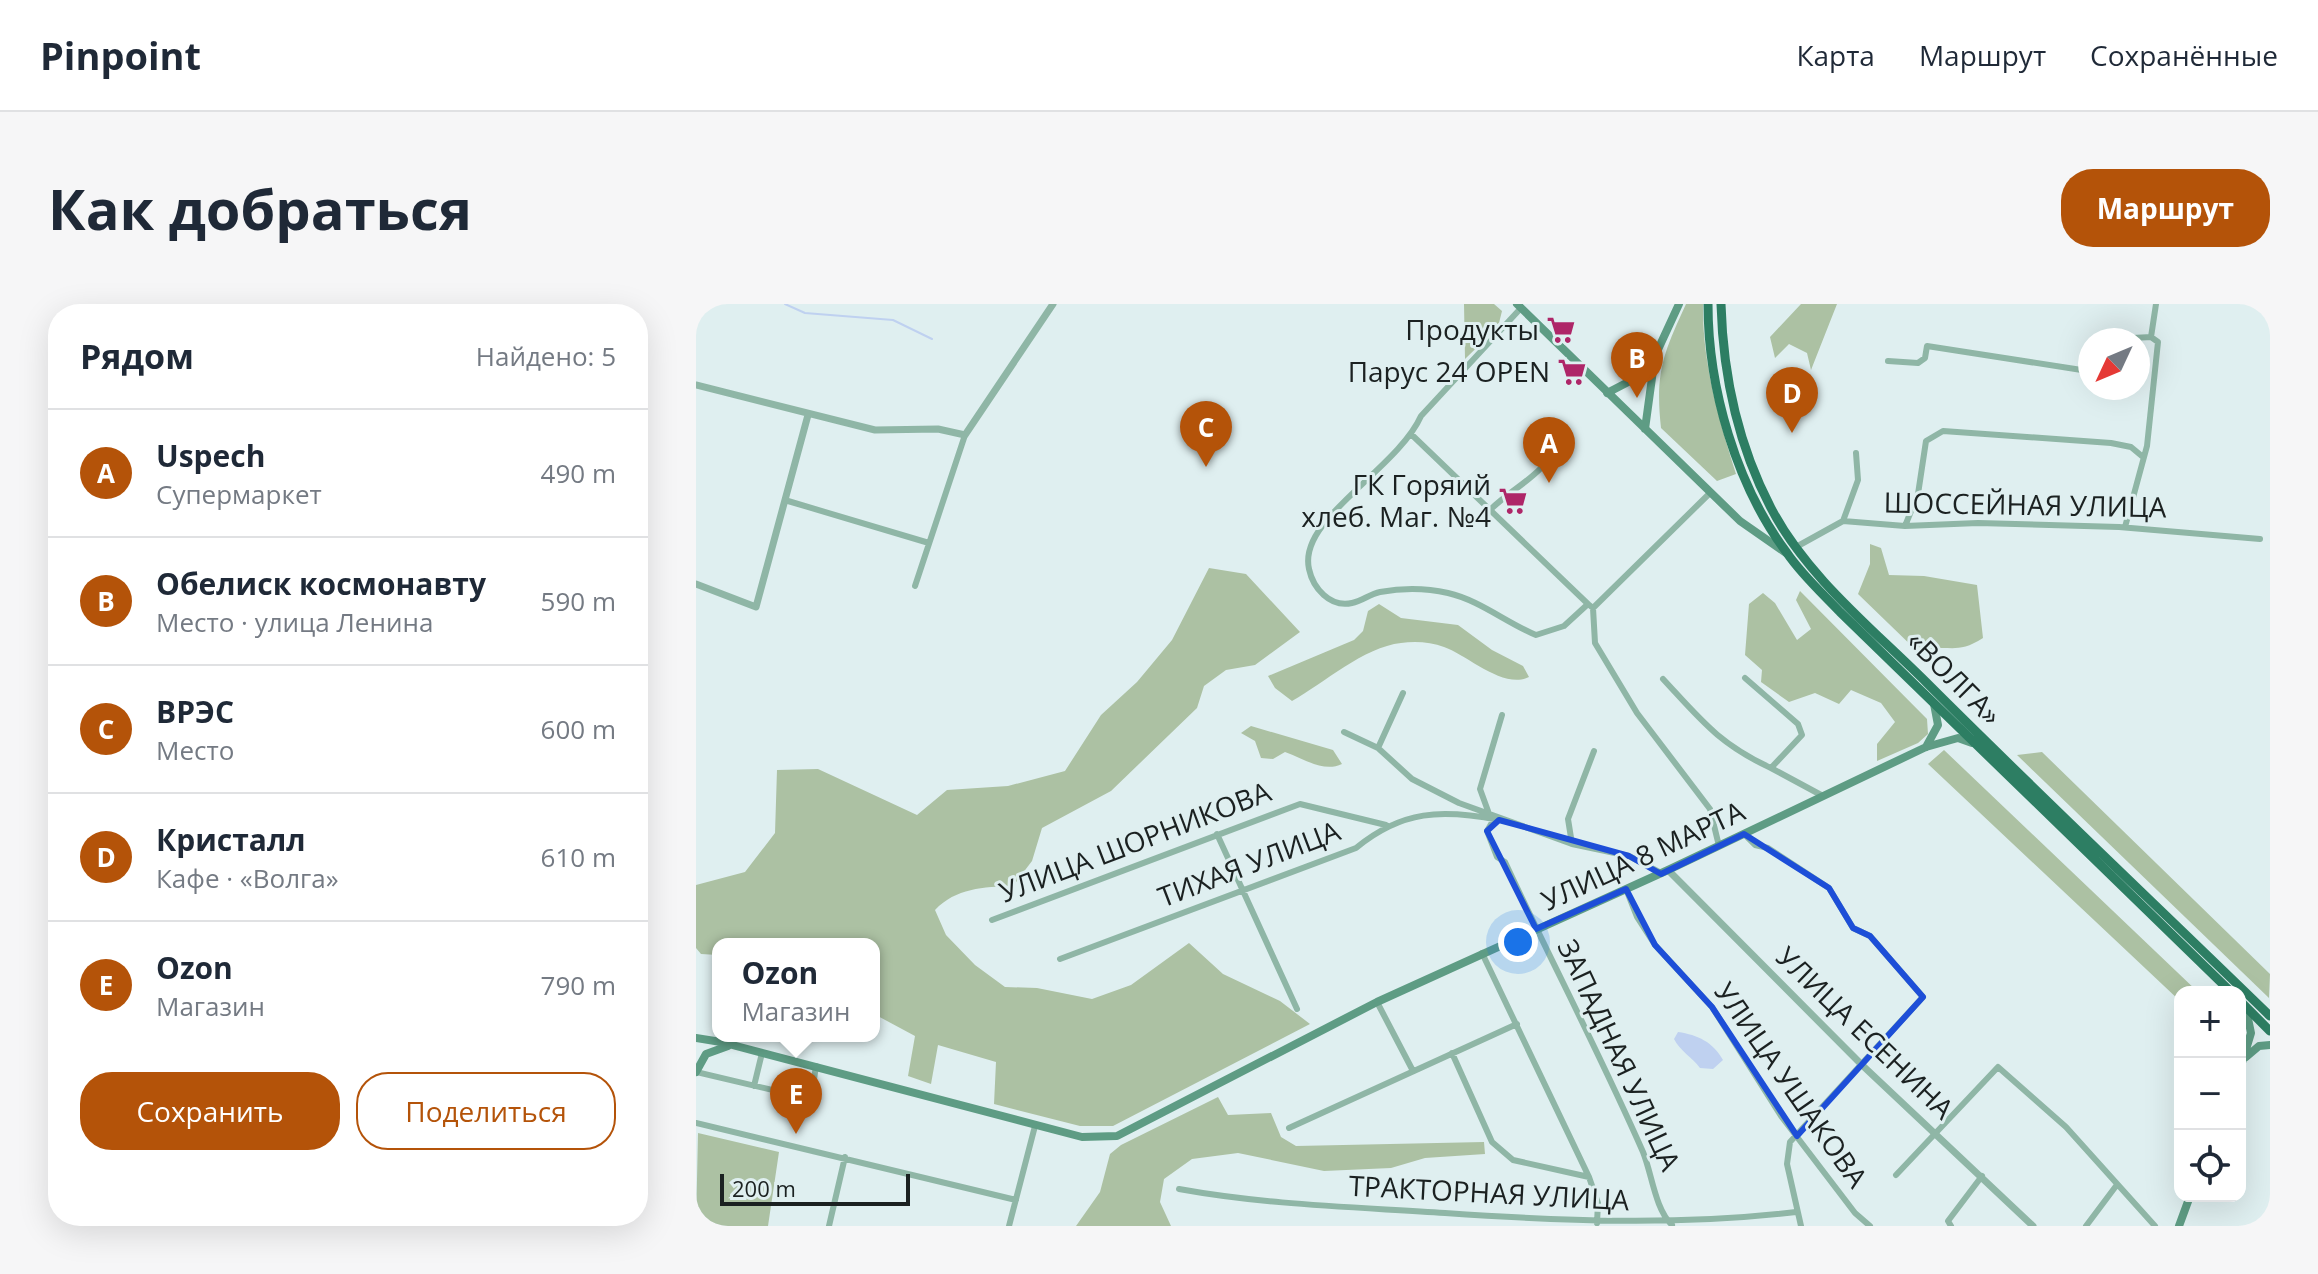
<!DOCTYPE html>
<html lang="ru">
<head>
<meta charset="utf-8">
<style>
	body { margin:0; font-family:"Open Sans",sans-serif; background:#f6f6f7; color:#1f2937 }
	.controls { position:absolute; right:24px; bottom:24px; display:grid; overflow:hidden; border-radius:16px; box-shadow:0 8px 32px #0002 }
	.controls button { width:72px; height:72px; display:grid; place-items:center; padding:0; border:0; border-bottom:2px solid #e0e1e3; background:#fff; color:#1f2937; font:40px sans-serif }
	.compass { position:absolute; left:1382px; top:24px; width:72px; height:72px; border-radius:50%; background:#fff; box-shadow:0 8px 32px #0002; rotate:226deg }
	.scale { position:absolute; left:24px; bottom:20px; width:190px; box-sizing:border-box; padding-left:8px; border:4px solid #1b2121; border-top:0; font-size:22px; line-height:28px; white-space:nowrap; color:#1b2121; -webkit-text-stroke:6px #dfeff0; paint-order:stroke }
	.you { position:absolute; left:822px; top:638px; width:28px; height:28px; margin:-20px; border:6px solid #fff; border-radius:50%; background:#1a73e8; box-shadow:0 0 0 12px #1a73e833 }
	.badge { display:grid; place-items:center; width:52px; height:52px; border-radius:50%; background:#b45309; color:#fff; font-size:26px; font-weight:700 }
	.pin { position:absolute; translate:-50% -66px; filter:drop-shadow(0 2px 4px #0008) }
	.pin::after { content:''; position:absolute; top:42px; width:28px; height:24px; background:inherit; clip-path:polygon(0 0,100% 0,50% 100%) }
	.popup { position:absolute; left:16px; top:634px; width:168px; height:104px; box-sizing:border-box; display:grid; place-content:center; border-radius:16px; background:#fff; filter:drop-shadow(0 2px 6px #0005); font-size:26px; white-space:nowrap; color:#747a83 }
	.popup b { font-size:30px; color:#1f2937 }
	.popup::after { content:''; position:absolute; left:50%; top:100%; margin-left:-16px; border:16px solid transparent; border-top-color:#fff }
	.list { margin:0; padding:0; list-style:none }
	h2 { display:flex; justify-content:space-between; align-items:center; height:104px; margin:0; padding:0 32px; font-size:34px }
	h2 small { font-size:26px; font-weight:400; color:#747a83 }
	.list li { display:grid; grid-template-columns:52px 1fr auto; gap:24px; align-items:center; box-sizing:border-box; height:128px; padding:0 32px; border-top:2px solid #e0e1e3 }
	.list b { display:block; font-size:30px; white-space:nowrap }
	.list p { margin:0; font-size:26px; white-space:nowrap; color:#747a83 }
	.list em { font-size:26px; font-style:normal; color:#747a83 }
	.actions { display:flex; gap:16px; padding:24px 32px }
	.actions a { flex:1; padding:18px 0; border:2px solid #b45309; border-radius:32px; text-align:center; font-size:28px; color:#b45309 }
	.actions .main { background:#b45309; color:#fff }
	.icon { flex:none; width:44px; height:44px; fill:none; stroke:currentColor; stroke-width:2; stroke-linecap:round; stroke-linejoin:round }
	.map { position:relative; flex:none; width:1574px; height:922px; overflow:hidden; border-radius:32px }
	header { display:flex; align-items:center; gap:48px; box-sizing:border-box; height:112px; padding:0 40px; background:#fff; border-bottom:2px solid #e0e1e3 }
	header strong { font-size:38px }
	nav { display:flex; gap:44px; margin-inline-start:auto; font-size:28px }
	.intro { display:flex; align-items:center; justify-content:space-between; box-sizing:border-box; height:192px; padding:0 48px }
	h1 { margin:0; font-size:56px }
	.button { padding:20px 36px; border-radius:32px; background:#b45309; color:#fff; font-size:28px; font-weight:700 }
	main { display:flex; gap:48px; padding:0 48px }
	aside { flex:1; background:#fff; border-radius:32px; box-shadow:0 8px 32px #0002 }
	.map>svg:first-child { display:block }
	.green { fill:#acc1a3 }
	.water { fill:#bfd1f0 }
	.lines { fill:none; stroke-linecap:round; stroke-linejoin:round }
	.stream { stroke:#bfd1f0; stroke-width:2 }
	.minor { stroke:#8fb6a6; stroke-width:6 }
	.tertiary { stroke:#8fb6a6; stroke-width:7 }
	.secondary { stroke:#5e9c84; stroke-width:8 }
	.trunk { stroke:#2d7e63; stroke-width:9 }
	.marked { fill:none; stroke:#1d4ed8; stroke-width:6; stroke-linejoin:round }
	.labels { text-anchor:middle; stroke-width:6; stroke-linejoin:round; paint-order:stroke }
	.poi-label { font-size:28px; fill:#1b2121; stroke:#dfeff0; text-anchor:end }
	.street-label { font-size:28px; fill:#1b2121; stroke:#dfeff0 }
</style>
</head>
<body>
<header>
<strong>Pinpoint</strong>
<nav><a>Карта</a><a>Маршрут</a><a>Сохранённые</a></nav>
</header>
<div class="intro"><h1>Как добраться</h1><a class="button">Маршрут</a></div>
<main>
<aside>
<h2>Рядом<small>Найдено: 5</small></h2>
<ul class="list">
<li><span class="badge">A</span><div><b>Uspech</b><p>Супермаркет</p></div><em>490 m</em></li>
<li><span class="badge">B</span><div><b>Обелиск космонавту</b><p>Место · улица Ленина</p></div><em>590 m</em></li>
<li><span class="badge">C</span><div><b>ВРЭС</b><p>Место</p></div><em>600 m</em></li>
<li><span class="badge">D</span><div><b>Кристалл</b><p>Кафе · «Волга»</p></div><em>610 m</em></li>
<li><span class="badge">E</span><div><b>Ozon</b><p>Магазин</p></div><em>790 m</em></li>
</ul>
<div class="actions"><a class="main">Сохранить</a><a>Поделиться</a></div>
</aside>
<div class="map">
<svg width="1574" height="922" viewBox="0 0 1574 922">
	<rect width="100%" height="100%" fill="#dfeff0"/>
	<!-- green -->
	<path class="green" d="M768 0H798L806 7 802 23 769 55Z
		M990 0H1007C1006 59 1023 115 1040 170L1021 177 965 124C959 69 967 50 990 0Z
		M1105 0H1141L1115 66 1111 49 1093 40 1079 54 1074 33Z
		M1174 240 1185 244 1193 271 1228 272 1281 281 1287 334C1258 353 1251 337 1223 349L1162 290 1174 260Z
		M513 264 550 270 604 328 559 361 530 366 508 382 501 404 415 487 346 524 336 557 317 582C287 583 260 584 239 606L250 631 279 661 309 683 341 684 396 695 435 681 493 639 527 670 584 697 614 720 417 822H384L298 800 300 758 242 741 235 780 212 772 219 732 178 710V640H22V651L5 650 0 644V581L49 568 79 529 81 466 122 465 221 511 251 486 312 482 369 467 405 411 441 378 476 336Z
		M1104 287 1231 415 1232 430 1222 439 1181 457V440L1199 418 1185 399 1155 386 1143 400 1119 389 1093 398 1065 378 1066 366 1049 351 1053 300 1067 289 1079 299 1101 336 1115 325 1100 296Z
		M683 300 705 314 762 321 796 346 827 362 833 373C808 386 771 351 748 343 735 338 719 337 705 339 668 343 628 379 596 397L579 384 572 372 658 336 667 327 672 307Z
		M555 422 637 446 646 460C627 469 607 454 589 448L577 455 565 454 559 437 545 429Z
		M1248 446 1502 688H1484V697L1232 460Z
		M1346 448 1574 670 1573 694 1321 451Z
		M522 793 532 811 575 809 585 833 600 842 788 838 789 850 729 854 695 864 628 867 542 849 496 855 468 875 464 898 475 922H380L404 888 414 850 425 841Z
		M2 829 83 848 72 922H0Z"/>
	<!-- water -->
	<path class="water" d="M982 728C1002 731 1017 738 1027 756L1017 765 1004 764C996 753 984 747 978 735Z"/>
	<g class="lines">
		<!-- stream -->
		<path class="stream" d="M89 0 109 9 197 16 236 35"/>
		<!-- minor -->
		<path class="minor" d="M825 4 725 112C709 148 658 183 631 216 619 230 609 247 613 265 617 284 634 304 656 299 666 297 674 290 684 288 706 284 730 284 752 289 783 296 811 319 840 331L868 322 892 300 897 304 1014 189
			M1400 36 1455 33
			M1192 57 1222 59 1229 54 1231 42 1392 67 1394 52
			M716 131 892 300
			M92 197 233 239
			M794 206C811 189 830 180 846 163
			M1147 217 1162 176 1160 149
			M1209 222 1222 190 1230 137 1247 127 1415 139 1435 143 1447 153
			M1429 223 1451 142 1462 38 1455 33 1460 0
			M1100 243 1147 217 1209 222 1282 219 1423 223 1564 235
			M219 282 269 131
			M897 304 899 339 941 409 1014 505 1023 542
			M1049 374 1102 420 1106 431 1075 464 1127 492
			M967 375C1005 416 1023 440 1075 464
			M648 428 682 444 716 475 763 499 876 540 933 552 965 569
			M682 444 707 389
			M792 507 784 485 806 411
			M798 515 791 527 801 553 809 558C854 655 904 750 947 848 956 870 959 905 976 921
			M521 530 601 705
			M1048 530 1059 541 1072 544 1133 584 1157 624 1174 632 1227 693 1094 838 1091 860 1105 922
			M876 540 872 515 898 447
			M930 585 941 613 959 641 1016 703 1085 812 1159 909 1174 922
			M296 616 604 500 690 521
			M786 649 893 873 902 899 901 919
			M364 655 660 544C706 506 746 505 803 516
			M681 698 717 767
			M756 749 796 838 817 856 893 873
			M0 768 115 795 120 762
			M58 782 66 749
			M0 819 320 896
			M593 824 821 720
			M1200 871 1302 763 1370 823 1459 922
			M483 885C571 901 660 903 749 909 866 917 984 922 1100 908
			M133 922 149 853
			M313 922 339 822
			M1255 922 1252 917 1286 872
			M1390 922 1420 882"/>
		<!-- tertiary -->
		<path class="tertiary" d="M0 81 179 126 242 125 269 131 357 0
			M0 280 60 303 112 111
			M972 566 1166 761 1337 922"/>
		<!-- secondary -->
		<path class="secondary" d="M821 0 1044 217 1090 249
			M911 89 938 75 958 52
			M949 125 959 52 983 0
			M1230 443 1242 421 1238 400
			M0 734 25 738 386 833 421 832 681 698 972 566 1230 443 1262 434 1276 439
			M1550 753 1563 742 1574 741
			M1544 765 1555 729 1550 705
			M0 768 10 750 32 742
			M1483 922 1494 892"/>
		<!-- trunk -->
		<path class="trunk" d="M1012 0C1012 84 1040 181 1091 249 1106 271 1126 289 1144 308L1535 688
			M1025 0C1027 70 1042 141 1075 204 1110 272 1178 326 1231 379 1344 492 1460 601 1574 712
			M1544 697 1574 727"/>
	</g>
	<!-- marked area -->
	<path class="marked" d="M803 516 933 552 965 570 1048 530 1133 584 1157 624 1174 632 1227 693 1101 832 1016 703 959 641 930 585 840 625 791 527Z"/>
	<!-- icons -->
	<defs>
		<symbol id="supermarket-bare" viewBox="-9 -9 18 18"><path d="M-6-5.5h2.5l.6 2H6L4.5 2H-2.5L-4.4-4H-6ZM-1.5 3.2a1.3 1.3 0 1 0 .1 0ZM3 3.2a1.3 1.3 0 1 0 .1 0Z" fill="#ae2668" stroke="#dfeff0" stroke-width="2.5" paint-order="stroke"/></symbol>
	</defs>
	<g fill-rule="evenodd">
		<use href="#supermarket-bare" x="845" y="6" width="40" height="40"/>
		<use href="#supermarket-bare" x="856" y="48" width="40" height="40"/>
		<use href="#supermarket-bare" x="797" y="177" width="40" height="40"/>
	</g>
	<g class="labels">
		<!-- poi labels -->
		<g class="poi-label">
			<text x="843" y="36">Продукты</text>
			<text x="854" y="78">Парус 24 OPEN</text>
			<text x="795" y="191">ГК Горяий<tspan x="795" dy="32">хлеб. Маг. №4</tspan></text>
		</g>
		<!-- street labels -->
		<g class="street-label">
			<text transform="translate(1329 201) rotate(1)" y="10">ШОССЕЙНАЯ УЛИЦА</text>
			<text transform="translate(1258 374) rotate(45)" y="10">«ВОЛГА»</text>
			<text transform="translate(439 538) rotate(-21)" y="10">УЛИЦА ШОРНИКОВА</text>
			<text transform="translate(947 552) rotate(-25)" y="10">УЛИЦА 8 МАРТА</text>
			<text transform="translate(553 560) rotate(-21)" y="10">ТИХАЯ УЛИЦА</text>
			<text transform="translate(1169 729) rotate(44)" y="10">УЛИЦА ЕСЕНИНА</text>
			<text transform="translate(923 751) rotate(65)" y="10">ЗАПАДНАЯ УЛИЦА</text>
			<text transform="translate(1095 781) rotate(55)" y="10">УЛИЦА УШАКОВА</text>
			<text transform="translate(793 889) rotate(3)" y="10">ТРАКТОРНАЯ УЛИЦА</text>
		</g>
	</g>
</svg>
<div class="controls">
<button>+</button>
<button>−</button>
<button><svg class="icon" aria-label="locate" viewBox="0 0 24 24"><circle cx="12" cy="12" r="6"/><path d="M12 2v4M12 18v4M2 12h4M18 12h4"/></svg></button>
</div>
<svg class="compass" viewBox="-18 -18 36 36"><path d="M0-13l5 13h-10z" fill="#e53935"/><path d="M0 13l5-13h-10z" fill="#747a83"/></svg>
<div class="scale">200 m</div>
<div class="you"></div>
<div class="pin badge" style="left:853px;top:179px">A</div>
<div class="pin badge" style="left:941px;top:94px">B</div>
<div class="pin badge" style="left:510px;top:163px">C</div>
<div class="pin badge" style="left:1096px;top:129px">D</div>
<div class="pin badge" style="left:100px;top:830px">E</div>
<div class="popup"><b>Ozon</b>Магазин</div>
</div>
</main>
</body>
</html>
